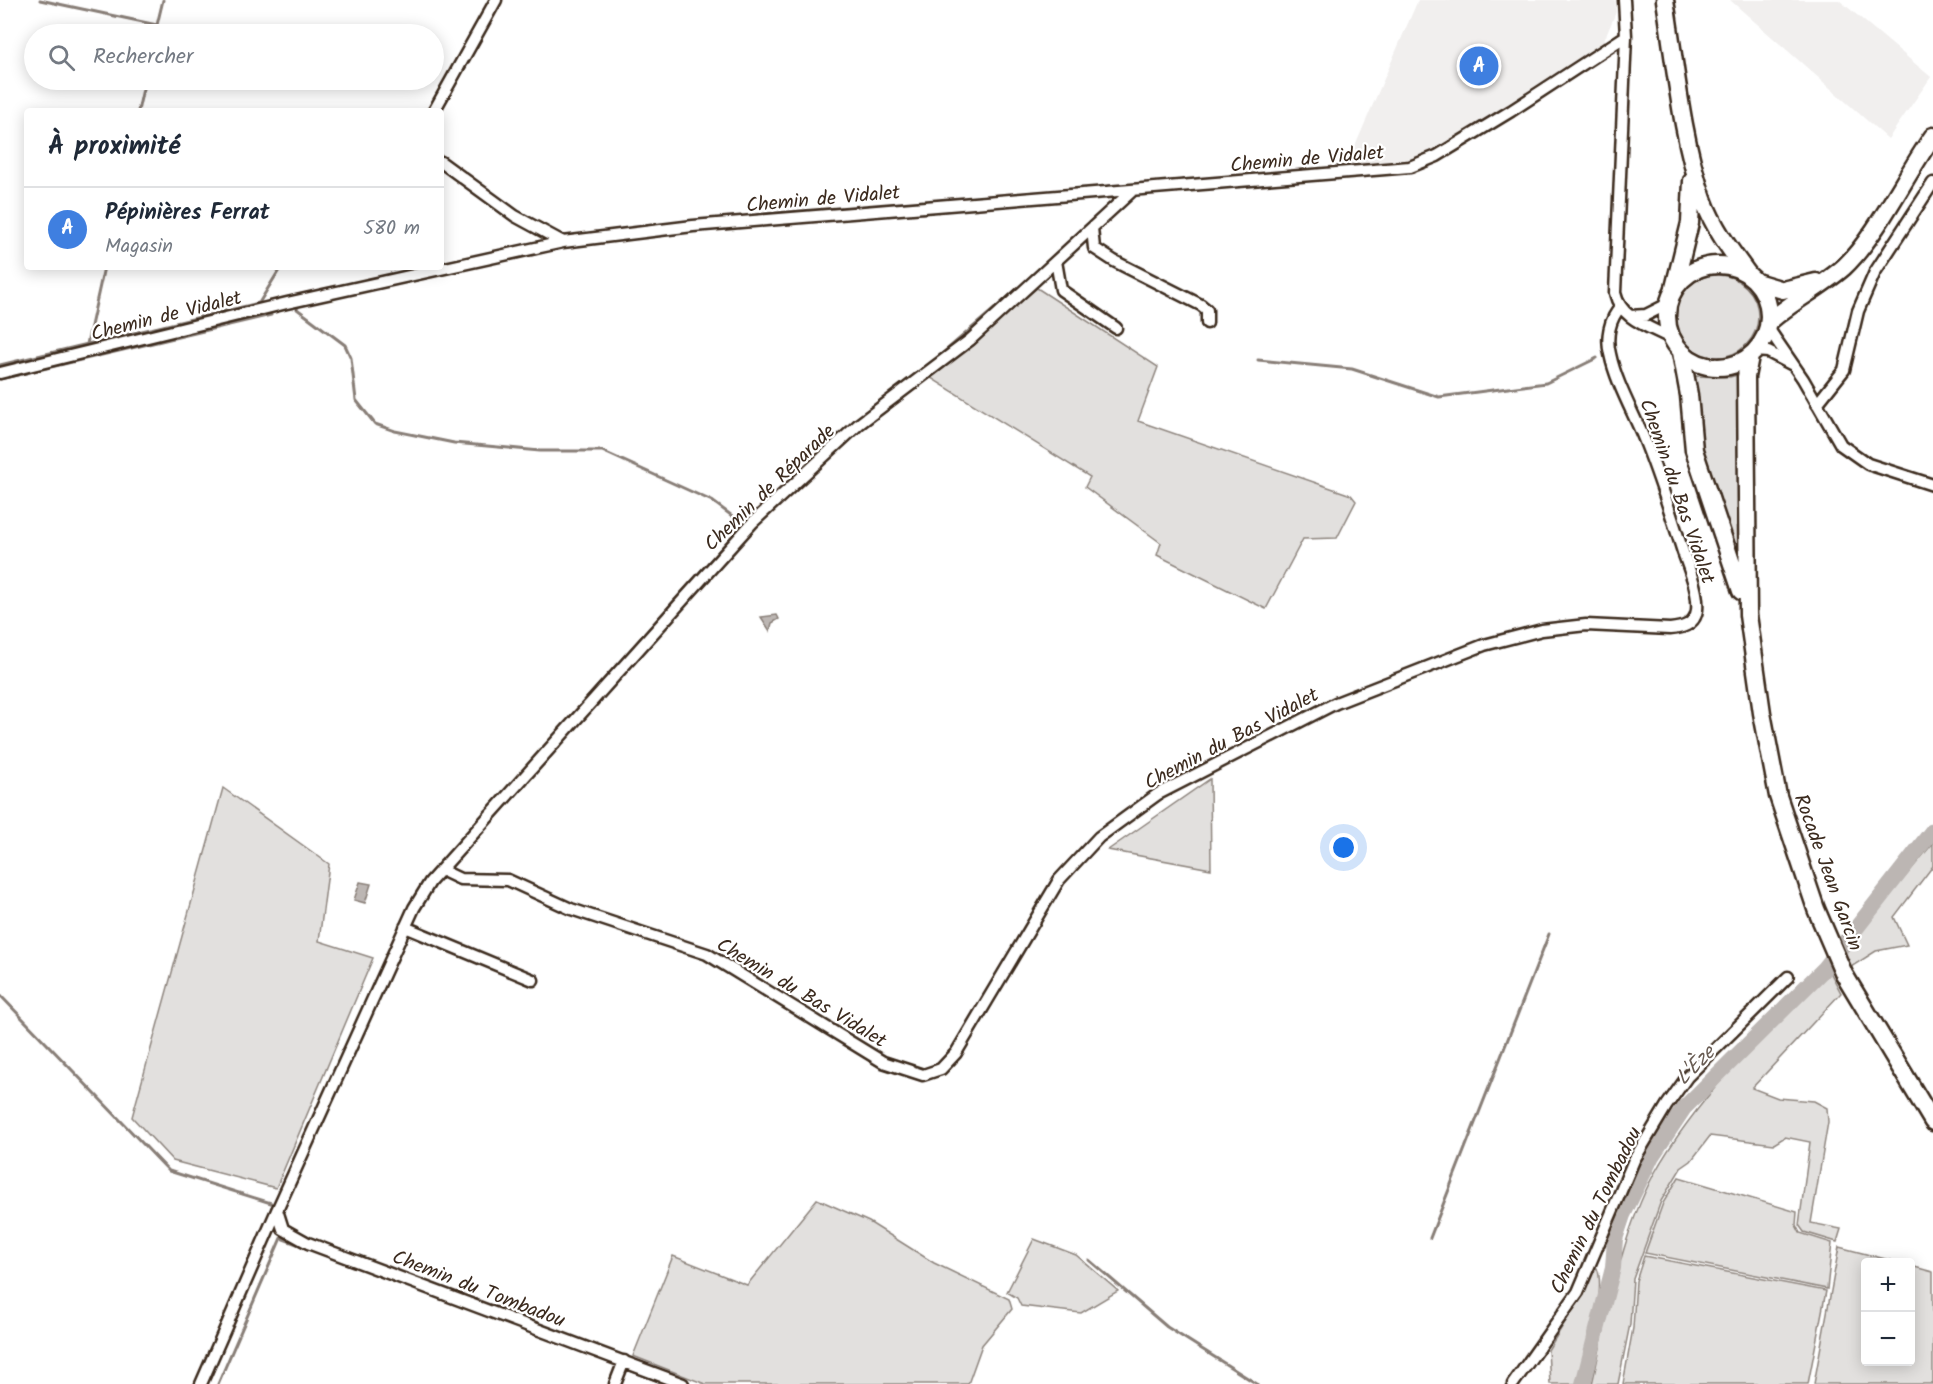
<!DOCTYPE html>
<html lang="fr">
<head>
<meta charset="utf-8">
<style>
	body { margin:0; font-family:Kalam,sans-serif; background:#f2f2f3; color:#1f2937 }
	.controls { position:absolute; right:18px; bottom:18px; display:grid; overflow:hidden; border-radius:6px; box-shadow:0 3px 15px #0003 }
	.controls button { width:54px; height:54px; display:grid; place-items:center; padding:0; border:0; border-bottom:2px solid #e0e1e3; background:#fff; color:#1f2937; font:30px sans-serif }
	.you { position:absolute; left:1344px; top:848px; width:21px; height:21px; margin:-15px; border:4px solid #fff; border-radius:50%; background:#1a73e8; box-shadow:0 0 0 9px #1a73e833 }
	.badge { display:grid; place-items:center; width:39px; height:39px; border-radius:50%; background:#c8321e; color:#fff; font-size:20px; font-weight:700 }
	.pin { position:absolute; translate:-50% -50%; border:3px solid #fff; box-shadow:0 2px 6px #0006 }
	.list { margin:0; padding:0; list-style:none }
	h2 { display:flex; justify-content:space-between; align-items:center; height:78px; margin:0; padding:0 24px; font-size:26px }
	h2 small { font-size:20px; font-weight:400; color:#747a83 }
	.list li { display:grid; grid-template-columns:39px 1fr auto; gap:18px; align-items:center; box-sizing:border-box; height:84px; padding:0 24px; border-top:2px solid #e0e1e3 }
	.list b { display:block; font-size:22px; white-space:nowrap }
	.list p { margin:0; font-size:20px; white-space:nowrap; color:#747a83 }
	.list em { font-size:20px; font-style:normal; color:#747a83 }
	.icon { flex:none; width:33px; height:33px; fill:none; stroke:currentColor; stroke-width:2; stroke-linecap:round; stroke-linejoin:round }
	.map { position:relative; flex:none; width:1933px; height:1384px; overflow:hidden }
	.search { position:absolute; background:#fff; box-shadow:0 3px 15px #0003; left:24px; top:24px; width:420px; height:66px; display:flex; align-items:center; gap:15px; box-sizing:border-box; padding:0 21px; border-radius:33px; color:#747a83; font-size:22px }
	.panel { position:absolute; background:#fff; box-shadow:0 3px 15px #0003; left:24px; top:108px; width:420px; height:162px; border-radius:6px }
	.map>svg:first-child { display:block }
	.built { fill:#f1efee }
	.green { fill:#e2e0de; stroke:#8e857e; stroke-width:1.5 }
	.water { fill:#bcb6b3; stroke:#887e77; stroke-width:1.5 }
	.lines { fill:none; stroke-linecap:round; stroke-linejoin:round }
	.stream { stroke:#887e77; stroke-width:3 }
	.river { stroke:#bcb6b3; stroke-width:16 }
	.street-casing { stroke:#3b2a1e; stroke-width:15 }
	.primary-casing { stroke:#3b2a1e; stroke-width:21 }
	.street { stroke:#fff; stroke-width:10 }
	.primary { stroke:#fff; stroke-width:16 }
	.labels { text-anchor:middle; stroke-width:4.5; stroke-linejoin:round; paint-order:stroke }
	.street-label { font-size:20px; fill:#3b2a1e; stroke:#fff }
	.water-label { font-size:21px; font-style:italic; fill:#685b52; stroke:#fff }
</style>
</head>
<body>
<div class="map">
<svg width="1933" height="1384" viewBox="0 0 1933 1384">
	<rect width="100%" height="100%" fill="#fff"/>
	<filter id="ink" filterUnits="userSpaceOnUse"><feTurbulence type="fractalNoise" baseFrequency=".0167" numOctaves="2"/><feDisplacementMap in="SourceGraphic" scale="12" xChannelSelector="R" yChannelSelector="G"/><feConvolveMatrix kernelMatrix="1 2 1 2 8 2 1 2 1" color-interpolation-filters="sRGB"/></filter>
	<g filter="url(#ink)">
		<!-- built -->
		<path class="built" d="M1418 0H1615L1616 12 1604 41 1533 91 1422 157 1399 163 1346 167Z
			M1730 0H1839L1931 77 1888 139Z"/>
		<!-- green -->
		<path class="green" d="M1676 316a41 41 0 1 1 82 0a41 41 0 1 1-82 0Z
			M1037 288 1158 367 1138 421 1351 495 1356 501 1337 538 1303 539 1266 609 1157 555 1161 543 1085 487 1090 477 931 378Z
			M1741 374 1740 544H1732L1701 452 1693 376 1730 377Z
			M1210 779 1211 869 1108 850Z
			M223 788 329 864 319 941 373 958 276 1188 173 1161 132 1117Z
			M1933 843V866L1894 917 1907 945 1876 951 1851 967 1844 951Z
			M1829 970 1841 993 1752 1088 1778 1098 1814 1101 1827 1108 1828 1122 1811 1223 1841 1229 1837 1242 1804 1232 1799 1225 1810 1142 1785 1137 1774 1144 1710 1136 1691 1161 1681 1168 1661 1201 1633 1279 1630 1324 1618 1384H1592C1608 1315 1620 1237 1654 1174 1691 1106 1771 1022 1829 970Z
			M1679 1177 1797 1212 1796 1225 1800 1233 1832 1243 1827 1289 1645 1253 1663 1203Z
			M817 1199 869 1222 934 1263 1009 1299 1012 1309 982 1345 968 1384H705L633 1356 673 1256 747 1285Z
			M1034 1239 1076 1255 1118 1291 1081 1313 1021 1306 1017 1298 1007 1292Z
			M1839 1247 1897 1262H1866V1362H1910L1911 1266 1933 1272V1384H1814Z
			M1644 1256 1826 1291 1808 1384H1623L1633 1328 1636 1281Z
			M1597 1268C1607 1292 1585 1357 1578 1384H1550L1548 1350 1583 1293 1592 1269Z"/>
		<!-- water -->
		<path class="water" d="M777 615 779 619 772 623 770 631 761 617Z
			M360 882 371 884 365 903 354 900Z"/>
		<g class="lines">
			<!-- stream -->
			<path class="stream" d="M40 0 157 25 155 34
				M157 25 163 0
				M138 111 145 80
				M297 309 345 345 351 358 356 400 375 424 395 431 454 443 540 451H602L712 501 743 524 571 716
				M87 344 104 267
				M936 359 1021 286
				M1258 360 1352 369 1439 397 1546 383 1597 358
				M0 365 259 303 281 267
				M0 379 271 315
				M787 484 862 416
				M0 995 169 1171 271 1203
				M1430 1238 1549 934
				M1089 1260 1167 1327 1257 1384
				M624 1368 667 1384
				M218 1384 281 1238 618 1365"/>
			<!-- river -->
			<path class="river" d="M1583 1384 1613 1268 1615 1239 1623 1215 1652 1156 1684 1108 1825 968 1933 830"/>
			<defs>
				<path id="street" d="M1624 0 1626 36 1615 293C1621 320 1651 327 1672 339
					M434 111 496 0
					M441 162 515 216 563 242
					M1092 228 1094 248 1114 261 1201 305 1207 310V323
					M1056 261 1061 290 1116 328
					M1630 316 1646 315 1668 304
					M1768 328 1803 379 1841 445 1868 464 1933 485
					M1755 351 1768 352 1791 364
					M0 373 287 303 563 242 693 226 1410 167 1437 156 1511 111 1626 36
					M1817 404 1844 370 1858 311 1875 272 1933 183
					M441 870 460 879 508 880 571 909 707 954 883 1062 923 1075 941 1069 956 1053 1059 880 1099 837 1158 794 1336 703 1484 645 1542 630 1586 625 1670 629C1682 628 1695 625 1697 610 1699 592 1689 569 1683 552 1671 514 1659 476 1644 439 1633 412 1616 383 1610 354 1606 338 1609 319 1621 307
					M405 927 533 980
					M277 1210 283 1229 308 1243 683 1384
					M201 1384 274 1217 414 908 430 882 753 522 859 424 970 340 1132 191
					M615 1384 624 1361
					M1513 1384 1578 1292 1634 1160 1667 1105 1687 1077 1788 977"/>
				<path id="primary" d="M1665 0C1675 63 1682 140 1703 199 1713 227 1731 251 1748 274
					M1667 316a51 51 0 1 1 102 0a51 51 0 1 1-102 0Z
					M1756 282 1783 290 1816 282
					M1674 288 1690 223 1692 181
					M1769 322C1792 301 1820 288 1844 267 1876 237 1906 174 1933 136
					M1681 352 1689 395 1694 450 1741 591
					M1750 356 1746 377 1748 615 1762 713 1778 796 1816 909 1844 974 1933 1122"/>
			</defs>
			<!-- street casing -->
			<use href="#street" class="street-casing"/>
			<!-- primary casing -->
			<use href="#primary" class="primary-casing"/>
			<!-- street -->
			<use href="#street" class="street"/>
			<!-- primary -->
			<use href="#primary" class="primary"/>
		</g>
	</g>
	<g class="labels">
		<!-- street labels -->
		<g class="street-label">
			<text transform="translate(1307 158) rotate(-5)" y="7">Chemin de Vidalet</text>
			<text transform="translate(823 198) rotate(-5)" y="7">Chemin de Vidalet</text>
			<text transform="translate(166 315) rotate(-14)" y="7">Chemin de Vidalet</text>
			<text transform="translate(769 487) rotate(-44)" y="7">Chemin de Réparade</text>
			<text transform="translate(1678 491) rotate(71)" y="7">Chemin du Bas Vidalet</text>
			<text transform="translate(1231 738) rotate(-28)" y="7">Chemin du Bas Vidalet</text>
			<text transform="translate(1829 872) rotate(70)" y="7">Rocade Jean Garcin</text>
			<text transform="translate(802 992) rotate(31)" y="7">Chemin du Bas Vidalet</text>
			<text transform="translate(1595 1210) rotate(-64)" y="7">Chemin du Tombadou</text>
			<text transform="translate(479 1288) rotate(21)" y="7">Chemin du Tombadou</text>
		</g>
		<!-- water labels -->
		<g class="water-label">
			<text transform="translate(1695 1065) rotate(-45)" y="7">L'Èze</text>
		</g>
	</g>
</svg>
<div class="controls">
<button>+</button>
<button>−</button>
</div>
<div class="you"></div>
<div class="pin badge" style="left:1479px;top:66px;background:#3f7fe0">A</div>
<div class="search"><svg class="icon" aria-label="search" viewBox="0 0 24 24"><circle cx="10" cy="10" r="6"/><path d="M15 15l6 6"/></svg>Rechercher</div>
<section class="panel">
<h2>À proximité<small></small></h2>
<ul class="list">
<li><span class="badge" style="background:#3f7fe0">A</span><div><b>Pépinières Ferrat</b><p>Magasin</p></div><em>580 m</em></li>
</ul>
</section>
</div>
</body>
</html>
